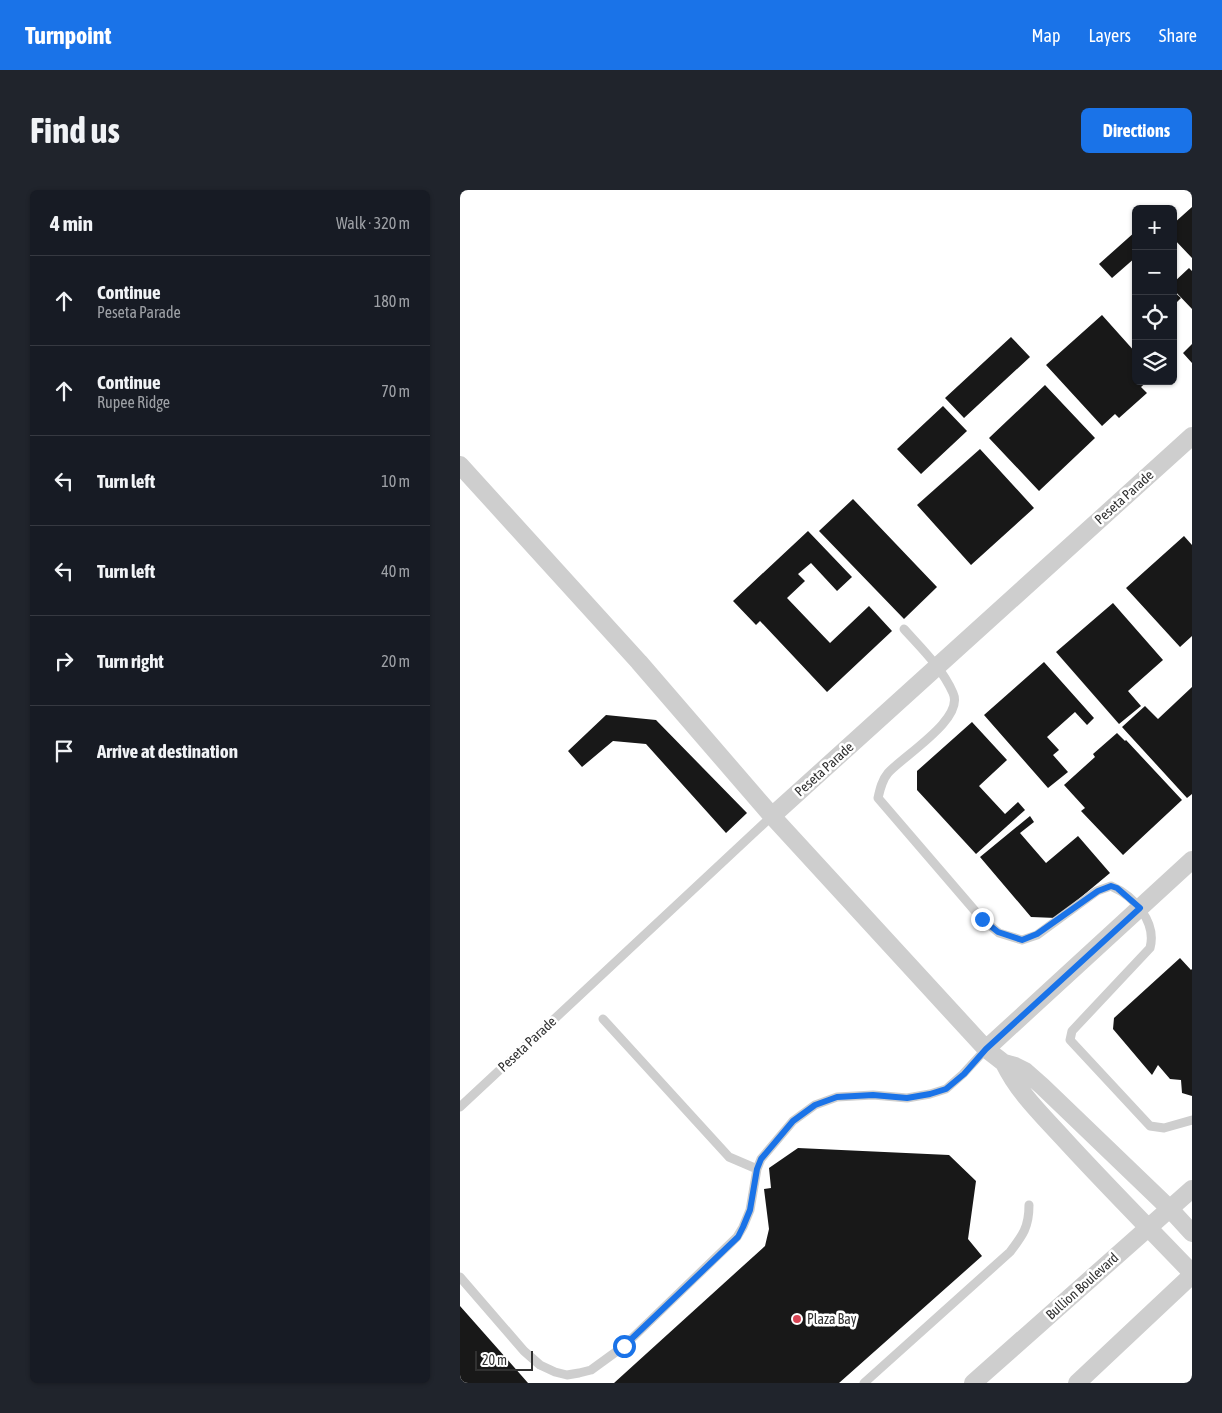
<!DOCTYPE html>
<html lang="en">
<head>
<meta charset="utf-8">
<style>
	body { margin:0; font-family:"Asap Condensed",sans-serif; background:#20242c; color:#f1f3f6 }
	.controls { position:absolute; right:15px; top:15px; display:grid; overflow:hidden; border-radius:8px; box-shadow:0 1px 4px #0004 }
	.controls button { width:45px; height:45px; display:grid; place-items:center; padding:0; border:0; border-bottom:1px solid #363941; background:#171b24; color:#f1f3f6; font:25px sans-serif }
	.scale { position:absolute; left:15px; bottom:12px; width:58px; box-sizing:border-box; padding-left:5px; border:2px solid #313131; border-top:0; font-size:14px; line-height:18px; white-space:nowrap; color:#313131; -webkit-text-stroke:4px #fff; paint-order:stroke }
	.stop { position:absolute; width:15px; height:15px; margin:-11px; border:4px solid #1a73e8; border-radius:50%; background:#fff }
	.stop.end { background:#1a73e8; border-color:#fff; box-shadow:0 1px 5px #0008 }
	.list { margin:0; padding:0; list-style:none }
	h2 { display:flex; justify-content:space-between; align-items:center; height:65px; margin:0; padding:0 20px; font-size:21px }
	h2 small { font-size:16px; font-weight:400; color:#9ea1a6 }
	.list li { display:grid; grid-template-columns:32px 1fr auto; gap:15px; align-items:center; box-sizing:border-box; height:90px; padding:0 20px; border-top:1px solid #363941 }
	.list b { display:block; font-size:19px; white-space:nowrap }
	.list p { margin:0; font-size:16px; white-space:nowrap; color:#9ea1a6 }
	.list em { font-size:16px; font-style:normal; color:#9ea1a6 }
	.icon { flex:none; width:28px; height:28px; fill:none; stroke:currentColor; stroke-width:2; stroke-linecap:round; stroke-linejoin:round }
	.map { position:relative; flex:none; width:732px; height:1193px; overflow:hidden; border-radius:8px }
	header { display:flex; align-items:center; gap:30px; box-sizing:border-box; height:70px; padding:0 25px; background:#1a73e8; color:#fff }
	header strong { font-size:24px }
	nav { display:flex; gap:28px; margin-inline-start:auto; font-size:18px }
	.intro { display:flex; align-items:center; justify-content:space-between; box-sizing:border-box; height:120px; padding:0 30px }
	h1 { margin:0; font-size:35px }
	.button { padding:12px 22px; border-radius:8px; background:#1a73e8; color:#fff; font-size:18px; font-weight:700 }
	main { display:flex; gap:30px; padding:0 30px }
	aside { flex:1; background:#171b24; border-radius:8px; box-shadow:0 1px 4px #0004 }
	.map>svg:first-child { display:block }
	.building { fill:#181818 }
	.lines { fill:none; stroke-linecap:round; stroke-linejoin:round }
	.lane { stroke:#cecece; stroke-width:9 }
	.street { stroke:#cecece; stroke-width:18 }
	.route { stroke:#1a73e8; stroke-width:6 }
	.poi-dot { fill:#d74454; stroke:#fff; stroke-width:2 }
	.labels { text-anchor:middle; stroke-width:5; stroke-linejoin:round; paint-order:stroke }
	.street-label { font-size:14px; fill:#313131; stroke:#fff }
	.poi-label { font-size:14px; fill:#313131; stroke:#fff; text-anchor:start }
</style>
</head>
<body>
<header>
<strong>Turnpoint</strong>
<nav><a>Map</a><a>Layers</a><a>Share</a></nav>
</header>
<div class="intro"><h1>Find us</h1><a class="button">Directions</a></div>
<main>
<aside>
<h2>4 min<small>Walk · 320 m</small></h2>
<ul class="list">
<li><svg class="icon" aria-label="ahead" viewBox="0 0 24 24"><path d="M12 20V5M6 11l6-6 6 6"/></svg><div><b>Continue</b><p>Peseta Parade</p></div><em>180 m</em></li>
<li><svg class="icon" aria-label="ahead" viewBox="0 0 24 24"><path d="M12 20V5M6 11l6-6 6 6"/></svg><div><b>Continue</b><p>Rupee Ridge</p></div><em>70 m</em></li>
<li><svg class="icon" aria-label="left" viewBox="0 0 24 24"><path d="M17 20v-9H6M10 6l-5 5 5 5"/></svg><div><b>Turn left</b></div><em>10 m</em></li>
<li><svg class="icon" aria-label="left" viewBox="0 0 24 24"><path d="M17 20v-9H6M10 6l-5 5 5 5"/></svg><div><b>Turn left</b></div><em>40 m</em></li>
<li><svg class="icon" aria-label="right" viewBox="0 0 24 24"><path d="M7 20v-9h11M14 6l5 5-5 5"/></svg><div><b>Turn right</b></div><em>20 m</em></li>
<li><svg class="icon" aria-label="arrive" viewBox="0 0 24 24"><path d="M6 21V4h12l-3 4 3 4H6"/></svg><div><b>Arrive at destination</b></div></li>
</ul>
</aside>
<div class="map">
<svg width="732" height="1193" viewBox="0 0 732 1193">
	<rect width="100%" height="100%" fill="#fff"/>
	<!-- building -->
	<path class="building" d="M732 17V68L713 48V34Z
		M676 41V67L652 88 639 74Z
		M729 78 732 81V119L713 99V93Z
		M713 101 721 108 713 116Z
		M642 125 676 163V191H688L681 197 687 203 659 228 655 224 642 236 586 175Z
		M551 147 570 167 504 228 485 208Z
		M732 154V173L723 163Z
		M585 195 635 248 579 301 529 248Z
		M483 216 507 241 461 284 437 259Z
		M520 259 574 318 511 375 457 315Z
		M393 309 477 397 444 429 359 341Z
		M348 341 392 387 377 401 351 373 338 384 345 391 327 408 370 453 409 416 432 441 367 502 300 431 296 435 273 411Z
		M724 346 732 355V446L720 457 666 398Z
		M653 413 703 470 668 501 681 516 659 534 596 462Z
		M584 472 634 528 627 535 615 522 587 547 599 560 593 565 608 582 588 598 524 525Z
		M732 497V604L727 608 662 537 685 516 698 529Z
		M146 525 196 530 287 623 266 643 186 554 153 551 122 577 108 561Z
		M512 532 547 570 519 596 545 624 558 612 565 620 516 664 457 600V581Z
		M657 543 665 551 666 550 722 610 663 665 621 621 625 618 604 595 635 567 633 564Z
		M570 626 574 632 560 643 586 673 618 646 650 683 596 728 571 727 520 667Z
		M720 768 731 780 732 779V906L722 903 721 890 710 889 698 875 692 885 653 839 654 828Z
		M338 958 489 965 516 991 508 1049 522 1066 379 1193H154L305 1056 309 1039 304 999 311 998 309 978Z
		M0 1116 68 1193H0Z"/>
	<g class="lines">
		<!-- lane -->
		<path class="lane" d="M444 439C462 459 482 478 493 503 505 529 443 566 428 583 422 590 420 599 418 608L522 729 539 743 562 750 577 745 637 701 651 696C674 706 697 732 690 758L612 841 610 850 690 936 704 938 732 930
			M143 829 269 967 297 979
			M0 917 312 626
			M0 1087 64 1161 80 1175 95 1182 107 1185 119 1183 131 1180 164 1156 277 1047 283 1037 290 1020 297 979 301 969 333 931 355 915 377 907 413 905 447 908 470 904 486 899 503 884 526 859
			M404 1193 550 1062C563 1045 569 1037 569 1015"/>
		<!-- street -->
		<path class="street" d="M0 275 179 472 312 626 526 859 544 873 555 876 565 881 582 896 710 1019 732 1043
			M312 626 732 246
			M526 859 732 670
			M544 873C558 902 581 924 603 948 645 994 689 1038 732 1083
			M513 1193 732 999
			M617 1193 732 1085"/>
	</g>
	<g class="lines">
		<!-- route -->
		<path class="route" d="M164 1156 278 1047 283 1037 290 1020 297 979 301 969 333 931 355 915 377 907 413 905 447 908 470 904 486 899 504 884 526 859 680 718 657 698 651 696 638 701 577 744 562 750 538 742 522 729"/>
	</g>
	<!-- markers -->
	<circle class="poi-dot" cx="337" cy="1129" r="5"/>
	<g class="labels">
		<!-- street labels -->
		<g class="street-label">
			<text transform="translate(664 307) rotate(-42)" y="5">Peseta Parade</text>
			<text transform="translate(364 579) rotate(-42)" y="5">Peseta Parade</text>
			<text transform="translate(67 854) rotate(-43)" y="5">Peseta Parade</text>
			<text transform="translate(622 1096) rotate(-42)" y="5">Bullion Boulevard</text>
		</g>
		<!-- poi labels -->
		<g class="poi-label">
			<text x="347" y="1134">Plaza Bay</text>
		</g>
	</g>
</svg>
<div class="controls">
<button>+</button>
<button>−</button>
<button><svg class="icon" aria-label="locate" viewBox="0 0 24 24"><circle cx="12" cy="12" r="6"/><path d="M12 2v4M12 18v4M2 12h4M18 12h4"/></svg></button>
<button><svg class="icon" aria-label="layers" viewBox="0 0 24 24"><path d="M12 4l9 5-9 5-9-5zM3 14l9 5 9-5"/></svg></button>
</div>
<div class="scale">20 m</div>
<div class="stop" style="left:164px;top:1156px"></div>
<div class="stop end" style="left:522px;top:729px"></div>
</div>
</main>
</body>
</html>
